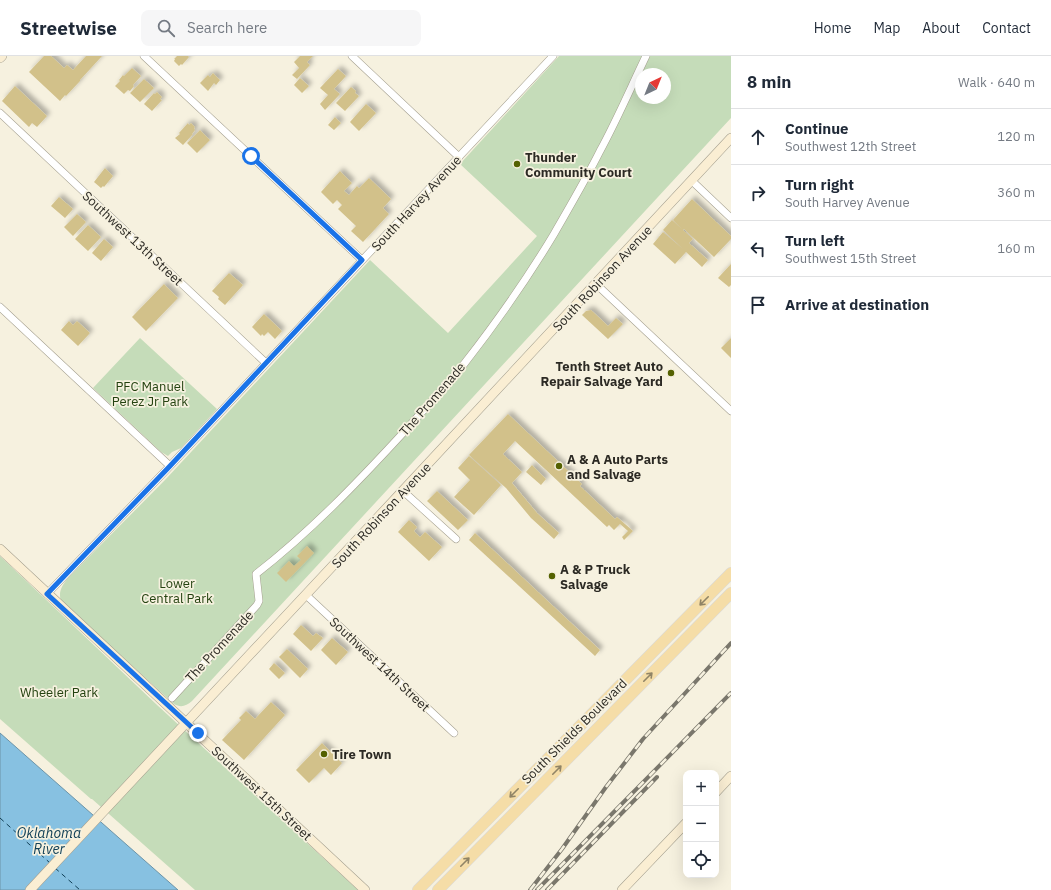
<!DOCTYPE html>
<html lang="en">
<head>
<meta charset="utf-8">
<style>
	body { margin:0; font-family:"IBM Plex Sans",sans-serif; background:#f6f6f7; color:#1f2937 }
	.controls { position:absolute; right:12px; bottom:12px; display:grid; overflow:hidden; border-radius:8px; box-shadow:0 4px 16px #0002 }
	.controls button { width:36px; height:36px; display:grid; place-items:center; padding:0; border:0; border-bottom:1px solid #e0e1e3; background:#fff; color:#1f2937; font:20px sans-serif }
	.compass { position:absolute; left:635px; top:12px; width:36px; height:36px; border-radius:50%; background:#fff; box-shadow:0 4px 16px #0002; rotate:43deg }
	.stop { position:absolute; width:12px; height:12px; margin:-9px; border:3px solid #1a73e8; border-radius:50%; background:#fff }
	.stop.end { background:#1a73e8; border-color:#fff; box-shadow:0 1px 4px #0008 }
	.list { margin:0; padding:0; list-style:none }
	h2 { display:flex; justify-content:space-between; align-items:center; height:52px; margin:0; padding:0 16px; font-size:17px }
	h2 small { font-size:13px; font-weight:400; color:#747a83 }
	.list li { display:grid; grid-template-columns:26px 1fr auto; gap:12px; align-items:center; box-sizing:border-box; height:56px; padding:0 16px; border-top:1px solid #e0e1e3 }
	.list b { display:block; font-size:15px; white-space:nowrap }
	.list p { margin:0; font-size:13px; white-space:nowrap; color:#747a83 }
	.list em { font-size:13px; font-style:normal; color:#747a83 }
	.icon { flex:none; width:22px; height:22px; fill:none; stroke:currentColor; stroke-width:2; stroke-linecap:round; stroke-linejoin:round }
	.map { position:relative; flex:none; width:731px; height:834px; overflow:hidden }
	header { display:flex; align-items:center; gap:24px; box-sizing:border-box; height:56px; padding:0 20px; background:#fff; border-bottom:1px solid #e0e1e3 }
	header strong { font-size:19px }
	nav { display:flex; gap:22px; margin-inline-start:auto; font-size:14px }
	.search { width:280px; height:36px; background:#f6f6f7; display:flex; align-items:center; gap:10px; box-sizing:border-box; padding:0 14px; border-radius:8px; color:#747a83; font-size:15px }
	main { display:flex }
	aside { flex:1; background:#fff }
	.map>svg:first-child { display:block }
	.green { fill:#c5dcb9; fill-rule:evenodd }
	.water { fill:#87c1e1; stroke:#6c94a8 }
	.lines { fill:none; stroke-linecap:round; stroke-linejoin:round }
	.ferry { stroke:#114057; stroke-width:1; stroke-dasharray:5 4; stroke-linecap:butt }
	.building { fill:#d2c18a; filter:url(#shadow) }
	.street-casing { stroke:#a49f8f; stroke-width:8 }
	.secondary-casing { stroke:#a49f8f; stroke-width:10 }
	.primary-casing { stroke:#d9d9d8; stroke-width:12 }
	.street { stroke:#fff; stroke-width:7 }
	.secondary { stroke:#faeed3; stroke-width:9 }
	.primary { stroke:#f5dda7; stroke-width:11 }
	.rail-casing { stroke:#7a776c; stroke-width:4 }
	.rail { stroke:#f6f1df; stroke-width:2.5; stroke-dasharray:8; stroke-linecap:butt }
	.oneway { stroke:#908466 }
	.route { stroke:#1a73e8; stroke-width:5 }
	.poi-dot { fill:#546101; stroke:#f6f1df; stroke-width:1.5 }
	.labels { text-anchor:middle; stroke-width:3.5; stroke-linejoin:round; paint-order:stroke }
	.poi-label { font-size:13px; font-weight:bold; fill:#2c2a24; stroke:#f6f1df; text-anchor:start }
	.street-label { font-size:13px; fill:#2c2a24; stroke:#f6f1df }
	.park-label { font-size:13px; fill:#244210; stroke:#f6f1df }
	.water-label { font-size:14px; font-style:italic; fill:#114057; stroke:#f6f1df }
</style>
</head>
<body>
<header>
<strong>Streetwise</strong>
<div class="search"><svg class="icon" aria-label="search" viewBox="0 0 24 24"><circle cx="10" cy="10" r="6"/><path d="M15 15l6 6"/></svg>Search here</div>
<nav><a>Home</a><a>Map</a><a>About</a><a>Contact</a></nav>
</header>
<main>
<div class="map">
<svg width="731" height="834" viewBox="0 0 731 834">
	<defs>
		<filter id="shadow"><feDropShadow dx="3.5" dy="-3.5" stdDeviation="2" flood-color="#0004"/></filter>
	</defs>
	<rect width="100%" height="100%" fill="#f6f1df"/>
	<!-- green -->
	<path class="green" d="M559 0H731V62L192 645C186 650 181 652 174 648L61 545C58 536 62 530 67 523L165 424 370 204 448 277 537 180 460 108ZM641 18H665V42H641Z
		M140 282 217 353 181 392 172 396 168 400 161 396 93 332Z
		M0 500 156 648 358 834H195L92 743H91L0 663Z"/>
	<!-- water -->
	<path class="water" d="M0 677 178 834H0Z"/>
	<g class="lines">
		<!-- ferry -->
		<path class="ferry" d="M0 762 50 807
			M55 812 80 834"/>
	</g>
	<!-- building -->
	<path class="building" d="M44 0H51L64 12 67 9 73 14 86 0H102L80 24V25L66 40 65 39 60 45 29 16Z
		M177 0H188L189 1 182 9 181 8 179 10 174 5 175 3H174Z
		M300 0H313L307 6 310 9 297 23 292 19 299 12 294 6Z
		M132 12 141 20 133 29 134 30 130 35 128 34 124 38 115 30 120 25 119 24 123 19 124 20Z
		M338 13 346 20 334 33 340 38 325 54 320 48 328 39 320 32Z
		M213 17 220 24 216 29 214 27 208 35 200 27 208 19 210 21Z
		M300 22 309 30 302 37 294 29Z
		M144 23 154 32 140 46 130 37Z
		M15 30 47 60 37 71 32 67 29 71 2 45Z
		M351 31 356 35 355 37 359 40 345 55 336 47Z
		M157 36 162 41 160 43 162 44 152 55 144 48 154 37 155 38Z
		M366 48 376 57 359 75 350 66Z
		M335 61 341 67 334 74 328 69Z
		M188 67 189 69 191 67 195 71 194 72 195 74 192 78H193L183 89 175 82 180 78 179 77Z
		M200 74 210 84 197 97 187 87Z
		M105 112 113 120 104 131 103 130 101 132 94 126Z
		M340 115 352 127 344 135 349 139 357 130 359 132 369 122 391 143 383 152 389 158 363 186 351 175 356 170 338 153 342 149 337 144 333 148 321 136Z
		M59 141 73 153 65 162 51 150Z
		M692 143 731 180V183L714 201 684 173 683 174 673 164Z
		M77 158 86 166 73 180 64 171Z
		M672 164 693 183 689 187 708 204 702 211 686 196 675 208 653 188 663 176 683 193 663 174Z
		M88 169 101 181 88 195 75 183Z
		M104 183 113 191 101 205 92 197Z
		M731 208V229L729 231 718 222Z
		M229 217 243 229 225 249 218 243 219 241 212 235Z
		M164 228 178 242 146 275 132 261Z
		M591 254 608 270 616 262 623 268 608 283 582 259 586 255Z
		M264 258 282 275 275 283 268 276 264 280 262 278 261 280 252 271Z
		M69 265 73 269 77 265 90 277 78 290 61 274Z
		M731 282V302L721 292Z
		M508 358 582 428 580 430 615 463 617 461 633 475 624 484 622 481 628 475 620 468 614 474 609 469 607 471 515 385 503 398 522 416 512 427 537 457 559 477 554 483 531 462 506 432 469 399Z
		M469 400 501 429 474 459 454 441 470 424 458 412Z
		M532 409 546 423 541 429 526 416Z
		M437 435 468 464 458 474 427 445Z
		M409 464 417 471 414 475 420 481 425 476 442 491 429 505 398 476Z
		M475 477 600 594 595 600 469 484Z
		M307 490 314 497 286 526 277 517 289 505 294 510 301 504 297 500Z
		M301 569 313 580 316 577 323 582 311 595 293 578Z
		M332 582 348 596 336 609 321 594Z
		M287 593 308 613 300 622 279 601Z
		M274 607 285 617 279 623 269 613Z
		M271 646 285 659 244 704 222 684 241 664 239 662 246 655 255 663Z
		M322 687 342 707 331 719 324 712 309 727 296 714Z"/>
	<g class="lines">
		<defs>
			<path id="street" d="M144 0 362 204
				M352 0 459 101
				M0 57 266 307
				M692 125 731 162
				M596 228 731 355
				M0 251 170 410
				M403 435 456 483
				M47 538 170 410 553 0
				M306 539 454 677
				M172 642 257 549 259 545 256 518C310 476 357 427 403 377 423 354 445 332 464 308 496 267 527 223 554 178 570 150 586 123 600 95 617 64 631 31 646 0"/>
			<path id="secondary" d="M0 2 2 0
				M0 493 365 834
				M716 736 731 720
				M30 834 396 442 731 82
				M622 834 686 767"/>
			<path id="primary" d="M418 834 731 517
				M438 834 731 537"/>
		</defs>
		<!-- street casing -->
		<use href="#street" class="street-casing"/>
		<!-- secondary casing -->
		<use href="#secondary" class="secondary-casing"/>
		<!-- primary casing -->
		<use href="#primary" class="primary-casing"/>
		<!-- street -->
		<use href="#street" class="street"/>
		<!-- secondary -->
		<use href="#secondary" class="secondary"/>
		<!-- primary -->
		<use href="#primary" class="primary"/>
		<defs>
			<path id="rail" d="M530 834 562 793 606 731 643 683 731 587
				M537 834 731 637
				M547 834 657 721"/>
		</defs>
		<!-- rail casing -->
		<use href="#rail" class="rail-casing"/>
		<!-- rail -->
		<use href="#rail" class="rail"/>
	</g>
	<!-- one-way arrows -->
	<defs><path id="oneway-shaft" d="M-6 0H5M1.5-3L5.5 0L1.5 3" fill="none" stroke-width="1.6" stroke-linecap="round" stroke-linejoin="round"/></defs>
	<g class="oneway">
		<use href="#oneway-shaft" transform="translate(704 545) rotate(135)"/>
		<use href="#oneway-shaft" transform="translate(648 621) rotate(-45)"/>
		<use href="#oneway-shaft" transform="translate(557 714) rotate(-45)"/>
		<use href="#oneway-shaft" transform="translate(514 737) rotate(135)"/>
		<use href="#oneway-shaft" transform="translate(465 806) rotate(-45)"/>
	</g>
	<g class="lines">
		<!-- route -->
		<path class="route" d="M198 677 47 538 170 410 362 204 251 100"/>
	</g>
	<!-- markers -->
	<g class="poi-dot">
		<circle cx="517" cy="108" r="4"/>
		<circle cx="671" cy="317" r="4"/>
		<circle cx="559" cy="410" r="4"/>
		<circle cx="552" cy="520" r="4"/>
		<circle cx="324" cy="698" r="4"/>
	</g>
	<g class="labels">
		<!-- poi labels -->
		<g class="poi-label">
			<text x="525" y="106">Thunder<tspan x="525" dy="15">Community Court</tspan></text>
			<text x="663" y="315" text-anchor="end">Tenth Street Auto<tspan x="663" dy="15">Repair Salvage Yard</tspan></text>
			<text x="567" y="408">A &amp; A Auto Parts<tspan x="567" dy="15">and Salvage</tspan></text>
			<text x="560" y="518">A &amp; P Truck<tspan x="560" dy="15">Salvage</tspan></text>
			<text x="332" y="703">Tire Town</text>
		</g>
		<!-- street labels -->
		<g class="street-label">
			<text transform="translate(416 147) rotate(-47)" y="5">South Harvey Avenue</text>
			<text transform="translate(133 182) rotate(43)" y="5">Southwest 13th Street</text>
			<text transform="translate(602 222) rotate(-47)" y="5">South Robinson Avenue</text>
			<text transform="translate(432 343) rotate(-49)" y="5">The Promenade</text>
			<text transform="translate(381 459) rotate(-47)" y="5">South Robinson Avenue</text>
			<text transform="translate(219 590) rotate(-47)" y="5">The Promenade</text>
			<text transform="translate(380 608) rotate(43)" y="5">Southwest 14th Street</text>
			<text transform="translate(574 675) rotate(-45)" y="5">South Shields Boulevard</text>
			<text transform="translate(262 737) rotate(43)" y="5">Southwest 15th Street</text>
		</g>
		<!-- park labels -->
		<g class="park-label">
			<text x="150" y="335">PFC Manuel<tspan x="150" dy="15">Perez Jr Park</tspan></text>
			<text x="177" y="532">Lower<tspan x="177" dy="15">Central Park</tspan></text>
			<text x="59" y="641">Wheeler Park</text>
		</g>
		<!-- water labels -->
		<g class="water-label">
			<text x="49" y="782">Oklahoma<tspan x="49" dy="16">River</tspan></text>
		</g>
	</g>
</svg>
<div class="controls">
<button>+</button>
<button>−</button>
<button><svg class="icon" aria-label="locate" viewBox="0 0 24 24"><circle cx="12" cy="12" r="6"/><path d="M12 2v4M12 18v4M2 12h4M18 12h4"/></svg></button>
</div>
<svg class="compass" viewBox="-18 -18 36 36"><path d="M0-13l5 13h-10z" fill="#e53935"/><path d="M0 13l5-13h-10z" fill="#747a83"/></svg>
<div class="stop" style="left:251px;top:100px"></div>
<div class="stop end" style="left:198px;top:677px"></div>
</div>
<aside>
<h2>8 min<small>Walk · 640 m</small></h2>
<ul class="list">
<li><svg class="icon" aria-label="ahead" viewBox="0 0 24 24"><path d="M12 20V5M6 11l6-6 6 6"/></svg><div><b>Continue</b><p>Southwest 12th Street</p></div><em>120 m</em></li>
<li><svg class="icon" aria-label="right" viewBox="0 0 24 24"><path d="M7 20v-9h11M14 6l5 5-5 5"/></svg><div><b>Turn right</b><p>South Harvey Avenue</p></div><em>360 m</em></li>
<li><svg class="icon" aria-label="left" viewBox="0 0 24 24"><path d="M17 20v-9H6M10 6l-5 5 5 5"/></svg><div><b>Turn left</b><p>Southwest 15th Street</p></div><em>160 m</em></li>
<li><svg class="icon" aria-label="arrive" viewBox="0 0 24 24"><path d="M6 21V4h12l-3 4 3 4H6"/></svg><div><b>Arrive at destination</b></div></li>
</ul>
</aside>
</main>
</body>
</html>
